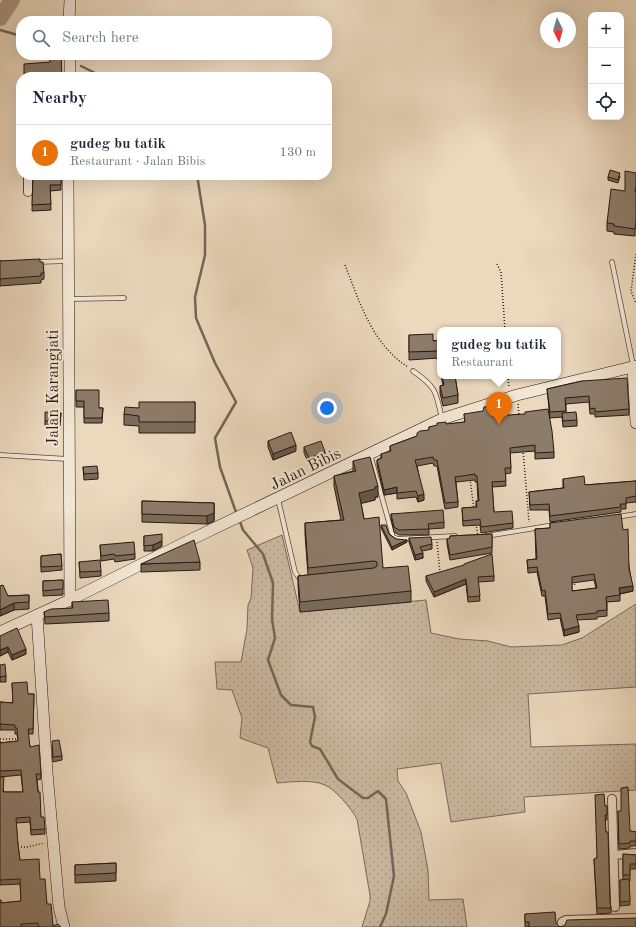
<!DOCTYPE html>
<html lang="en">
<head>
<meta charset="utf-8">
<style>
	body { margin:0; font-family:"Old Standard TT",serif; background:#f6f6f7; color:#1f2937 }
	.controls { position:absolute; right:12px; top:12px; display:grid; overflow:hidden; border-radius:8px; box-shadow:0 4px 16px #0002 }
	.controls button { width:36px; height:36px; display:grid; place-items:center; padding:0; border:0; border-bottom:1px solid #e0e1e3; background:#fff; color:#1f2937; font:20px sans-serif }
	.compass { position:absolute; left:540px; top:12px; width:36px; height:36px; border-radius:50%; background:#fff; box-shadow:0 4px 16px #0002; rotate:175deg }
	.you { position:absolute; left:327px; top:408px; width:14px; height:14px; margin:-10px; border:3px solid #fff; border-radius:50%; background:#1a73e8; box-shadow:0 0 0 6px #1a73e833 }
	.badge { display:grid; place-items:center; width:26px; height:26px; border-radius:50%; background:#1a73e8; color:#fff; font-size:13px; font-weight:700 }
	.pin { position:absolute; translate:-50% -33px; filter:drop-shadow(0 1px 2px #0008) }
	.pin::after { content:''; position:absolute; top:21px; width:14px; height:12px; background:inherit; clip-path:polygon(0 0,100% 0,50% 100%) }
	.popup { position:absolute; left:437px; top:327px; width:124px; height:52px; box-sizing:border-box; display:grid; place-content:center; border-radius:8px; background:#fff; filter:drop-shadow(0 1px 3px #0005); font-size:13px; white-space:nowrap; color:#747a83 }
	.popup b { font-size:15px; color:#1f2937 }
	.popup::after { content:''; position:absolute; left:50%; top:100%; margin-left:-8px; border:8px solid transparent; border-top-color:#fff }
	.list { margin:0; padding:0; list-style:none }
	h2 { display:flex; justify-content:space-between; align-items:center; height:52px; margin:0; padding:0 16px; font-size:17px }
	h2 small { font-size:13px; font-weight:400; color:#747a83 }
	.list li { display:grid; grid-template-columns:26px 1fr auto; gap:12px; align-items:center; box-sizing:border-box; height:56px; padding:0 16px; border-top:1px solid #e0e1e3 }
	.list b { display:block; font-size:15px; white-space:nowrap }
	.list p { margin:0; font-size:13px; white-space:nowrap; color:#747a83 }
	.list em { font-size:13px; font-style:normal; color:#747a83 }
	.icon { flex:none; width:22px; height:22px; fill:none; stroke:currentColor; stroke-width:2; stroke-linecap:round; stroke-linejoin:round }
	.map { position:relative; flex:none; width:636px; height:927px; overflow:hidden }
	.search { position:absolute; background:#fff; box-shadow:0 4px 16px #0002; left:16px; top:16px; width:316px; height:44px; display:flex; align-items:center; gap:10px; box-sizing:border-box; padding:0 14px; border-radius:16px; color:#747a83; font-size:15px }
	.panel { position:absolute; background:#fff; box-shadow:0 4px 16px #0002; left:16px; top:72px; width:316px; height:108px; border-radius:16px }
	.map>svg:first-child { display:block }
	.grass { fill:url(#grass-dots); stroke:#796858 }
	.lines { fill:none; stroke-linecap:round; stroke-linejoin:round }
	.stream { stroke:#756554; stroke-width:2.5 }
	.river { stroke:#a99782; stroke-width:16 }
	.lane-casing { stroke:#59493b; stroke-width:5.5 }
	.street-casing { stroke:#59493b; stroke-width:10 }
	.secondary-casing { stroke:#281910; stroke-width:12 }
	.path { stroke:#281910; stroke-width:1.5; stroke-dasharray:1 2; stroke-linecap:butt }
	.lane { stroke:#f2e6d4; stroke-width:4 }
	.street { stroke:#f2e6d4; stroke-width:8 }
	.secondary { stroke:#f2e6d4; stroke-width:11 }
	.wall { fill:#796b5b; stroke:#281910; fill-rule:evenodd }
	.shaded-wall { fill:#63574a; stroke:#281910 }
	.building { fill:#8d7c6a; stroke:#281910; fill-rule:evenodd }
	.labels { text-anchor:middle; stroke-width:4; stroke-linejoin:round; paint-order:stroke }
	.street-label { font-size:16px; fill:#281910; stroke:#f2e6d4 }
</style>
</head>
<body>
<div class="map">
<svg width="636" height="927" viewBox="0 0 636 927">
	<defs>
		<pattern id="grass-dots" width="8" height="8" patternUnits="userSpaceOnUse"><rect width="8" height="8" fill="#cab8a0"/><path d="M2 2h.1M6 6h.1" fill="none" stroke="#ae9e89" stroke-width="1.8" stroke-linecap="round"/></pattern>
	</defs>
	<rect width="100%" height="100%" fill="#ebd8bd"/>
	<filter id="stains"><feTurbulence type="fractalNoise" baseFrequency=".005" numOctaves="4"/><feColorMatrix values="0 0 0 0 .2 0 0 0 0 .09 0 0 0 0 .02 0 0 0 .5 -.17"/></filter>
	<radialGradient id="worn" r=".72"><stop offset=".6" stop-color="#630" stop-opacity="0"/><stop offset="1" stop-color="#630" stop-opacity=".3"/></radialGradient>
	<!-- grass -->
	<path class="grass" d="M282 535 300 612 426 600 431 633 459 639 488 641 511 647 562 645 582 638 636 604V687L528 694 531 747 636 744V790L524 797 525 812 451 822 441 763 397 769 398 781 406 793 421 832 428 870 429 900 463 899 467 927H362L370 901V895L357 819C351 808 336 790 325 785 312 779 291 782 277 783L268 748 240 738 242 718 232 690 217 689 215 662H241L247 629 248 605 251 598 253 568 247 550Z"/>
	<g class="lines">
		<!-- stream -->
		<path class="stream" d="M0 30 21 36
			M81 66 103 77
			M197 175 205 225V255L195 297 196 318 215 363 236 402 215 438 220 467 237 515
			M239 519 243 530 263 554 273 583 272 619 275 638 268 660 281 695 291 705 313 707 315 717 310 742 312 746 320 749 338 779 363 798H368L378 791 386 799 394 876 386 914 380 927"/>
		<!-- river -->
		<path class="river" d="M0 18 12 0"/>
		<defs>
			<path id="lane" d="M36 262 68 261
				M612 262 633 365
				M69 299 124 298
				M413 371C436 387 436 391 442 419
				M370 454 393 537 398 539 455 536
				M0 455 68 459
				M278 499 295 572 300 579
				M617 517 636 514
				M486 536 554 525"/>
			<path id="street" d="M28 192V175
				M612 799 615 907
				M615 855 636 853
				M561 927 562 922 566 920 636 918"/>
			<path id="secondary" d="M69 21 70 0
				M70 55V77
				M68 175 70 600
				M633 367 636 423
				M37 615 47 773 59 907 64 927
				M0 632 70 600 190 540 442 419 517 395 636 366"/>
		</defs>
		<!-- lane casing -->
		<use href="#lane" class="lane-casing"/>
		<!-- street casing -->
		<use href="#street" class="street-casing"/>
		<!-- secondary casing -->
		<use href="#secondary" class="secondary-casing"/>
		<!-- path -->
		<path class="path" d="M636 254 631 291 636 304
			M497 264 501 272 505 330
			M345 265C360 303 372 344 408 367
			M508 376 509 388
			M518 404 519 416
			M523 450 529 522
			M470 479 474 509
			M476 524 478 536
			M437 542 440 572
			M574 581 575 587
			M0 739H18
			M18 847H28L44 843"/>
		<!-- lane -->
		<use href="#lane" class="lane"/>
		<!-- street -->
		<use href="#street" class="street"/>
		<!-- secondary -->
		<use href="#secondary" class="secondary"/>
	</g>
	<!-- wall -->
	<path class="wall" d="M636 173 635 236 614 234V232L607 231V223L625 191Z
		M33 175H61V190L50 191 51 210 32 211Z
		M620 176 618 183 608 180V177Z
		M0 261 40 262 44 273V279L41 280V283L0 286Z
		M409 335 433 341 440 340V368L439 358 409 360Z
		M441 376H455L458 395V403L443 406 440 393V386L443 385Z
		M582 381 629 409V415L595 417V414H590L589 402 566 404V412L577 420V426L563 427 562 417 550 418 547 389Z
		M76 390 99 408H103L102 423H84V407H76Z
		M195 402V433H139V426L124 425V414L139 408Z
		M61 413 60 426H45V421Z
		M464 414 492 416 554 452V458L535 459V451L510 453 511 473 505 474 506 486 492 487 494 512 513 523V528L481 533 480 525 463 526 462 508 476 507V501H478L477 482H475V480L456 482 458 502V507L445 509 437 466H434L433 463 417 466 424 500 418 502 416 497 397 499V493L384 495 377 465V460L381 458V454L390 452V446L417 436 429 430V427L465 422Z
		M268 441 296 451 273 460 268 447Z
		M304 447 325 458 309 464 304 453Z
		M353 461 378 497H375V500L361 503 364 519 383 568 411 591V602L300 612 298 586V576L308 575 305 534V523L341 520 334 486V476L353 471Z
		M83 467 98 473V479L84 480Z
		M563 479 585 485 636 481V502L626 503V509H621V512L550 522 549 510H530L529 492 563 488Z
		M142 501 214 503V521L207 524 142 522Z
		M391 514 444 522V528L429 529V535H399L394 532 391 519Z
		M550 523 623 530 633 591 620 594V601L607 602V616L597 617V619L577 620 579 632 564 636 560 618 548 620 545 596H542L537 572 528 573 527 560 536 559 535 529 550 528ZM594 580 596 588 572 591V583Z
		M381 525 389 534 396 539 407 542 392 550 381 528Z
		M492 534V553L450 560 447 544V539L450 538V536Z
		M144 536 162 546 153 551H144Z
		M409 538 432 544V549L422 551 423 558 415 560 409 542Z
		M100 545 135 554V559L115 562 114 559 101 561Z
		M61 554 62 570 41 572V556Z
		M79 562 101 571V576L80 578Z
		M200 562V570L141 572V564Z
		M426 576H494V581L478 582 480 601 468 602 466 584 434 597 426 581Z
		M63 580V595L43 596V581Z
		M0 586 8 596 29 595V609L14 610 0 616Z
		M72 602 109 613V621L45 624 44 612 72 608Z
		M0 636 26 654 12 660 8 652 0 656Z
		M0 665 6 676V682H0Z
		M12 683 28 694H34L33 734H28L30 747 41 774V779L37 780 41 817 45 829V834L31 835 30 822 16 823 18 845 20 860 40 879 47 904 53 926 61 927H0L1 903 21 901 20 884 0 885V777L4 792H23L21 775 0 777V741V743L18 741 17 734H15V730H0V702L13 703Z
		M52 745 62 756V760L53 762Z
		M605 806H607V820H605L610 902 611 908V913L597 914 594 859 597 858Z
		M618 811 630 831 636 832V846H630V848L619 849Z
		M623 854 636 855V869H630V881H629L630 905 620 906V880H623Z
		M116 863V881L75 883V865Z
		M525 914 556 923 560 927H636H525Z"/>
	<!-- shaded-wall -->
	<path class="shaded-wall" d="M296 445V451L273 460V454Z
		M325 452V458L309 464V458Z
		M378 486V497H375V500L359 504V493Z
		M397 487V493L384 495V490Z
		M424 494V500L418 502V496Z
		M214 503V521L207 524V516Z
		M407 540V542L392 550V547Z
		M162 541V546L153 551V545Z
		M423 553V558L415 560V555Z
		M466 579V584L434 597V592Z
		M633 586V591L619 594V588Z
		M14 603V610L0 616V610Z
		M579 626V632L564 636V630Z
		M8 647V652L0 656V650Z
		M26 649V654L12 660V655Z"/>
	<!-- building -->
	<path class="building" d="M49 55H61L62 77H24V64L50 62Z
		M610 170 620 173 618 180 608 177Z
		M625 171 636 173V186L635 192H636V221L635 229 614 226V224L607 223 611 189 625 191Z
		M33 175H61V185H50L51 204 32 205Z
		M40 259V262H43L44 273H41V276L0 279V261Z
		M433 334V341L440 340V360L439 351 409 352V335Z
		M442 376H455L458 395 443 398 440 386 444 385Z
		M627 378 629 409 595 412V408L590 409 589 396 565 398 566 411 550 412 547 389 582 381Z
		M76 390H99V408H103L102 418H84V401H76Z
		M139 402H195V422H139V416L124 414 125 407 139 408Z
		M491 406 492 416 525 414V412L548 409 552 431 554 452 535 453V445L510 448 511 468H505L506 481 492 482 494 512 512 511 513 523 481 527 480 519 463 521 462 508 477 507 476 501H479L477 476H475V474L455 477 458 502 445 503 437 460H434L433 457 415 460 424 494 418 496 416 491 397 493V487L384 490 377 460 382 458 381 454 391 451 390 446 417 436V433L420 431 429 430V427L437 425V423L446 422V424L465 422 464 414 483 411 484 407Z
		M45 412 61 413 60 421H45Z
		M576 412 577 420 563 421 562 413Z
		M291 432 296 445 273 454 268 441Z
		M321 441 325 452 309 458 304 447Z
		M370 457 378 486 375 487V489L359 493 364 519 379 517 383 568 408 566 411 591 300 602 298 576 374 568 377 566V562L374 561 308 568 305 523 344 520 334 476 356 471 353 461Z
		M97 466 98 473 84 474 83 467Z
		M584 476 585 485 636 481V496L626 498V504H620L621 507 550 516 549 504 530 505 529 492 564 488 563 479Z
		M142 501 214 503V513L207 516 142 514Z
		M443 510 444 522 428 524 429 529 399 530 394 527 391 514Z
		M621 514 623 530 628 529 629 569 633 586 619 588 620 595 606 597 607 610 597 611V613L576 615 579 626 564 630 560 613 548 614 545 590 542 591 537 567 528 568 527 560 537 559 535 529 550 528V523ZM594 574 597 588 572 591V577Z
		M381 525H386L389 534 396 539 407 540 392 547Z
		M162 534V541L153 545 144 546V536Z
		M492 534V547L450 555 447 539 450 538V536Z
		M431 537 432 544 420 547 423 553 415 555 409 538Z
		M194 540 200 562 141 564Z
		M134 542 135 554 115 556 114 554 101 556 100 545Z
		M61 554 62 566 41 567V556Z
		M492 554 494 576 478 577 480 596 468 597 466 579 434 592 426 576 464 565V564Z
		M100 560 101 571 80 572 79 562Z
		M63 580V589L43 591V581Z
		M3 585 8 596 29 595V602L14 603 0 610V586Z
		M108 600 109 613 45 617 44 612 51 609 73 608 72 602Z
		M17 628 26 649 12 655 8 647 0 650V636Z
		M5 664 6 676 0 677V665Z
		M27 682 28 694H34L33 729H28L30 747 39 745 41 774H36L38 792H40L41 817H44L45 829 31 830 30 817 16 818 18 845 20 860 39 859 40 879H45L47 904H51L53 926 58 924 61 927H39L38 923 21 924V927H0V900H1V903L21 901 20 879 0 880V777H4L3 792H23L21 770 0 771V741V743L18 741 17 728H15V725L0 724V702L13 703 12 683Z
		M59 740 62 756 53 757 52 741Z
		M628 787 630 831 636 832V841H630V843L619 844 618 811H621V788Z
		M604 794 605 806H607V815H605L606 832H608L610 902 611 908H597L594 859 597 858 595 795Z
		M623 854 636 855V864H630V875H623Z
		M116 863V873L75 875V865Z
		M629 879 630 901 620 902V880Z
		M555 912 556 923 560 927 565 925 567 920 636 918V927H529V922H525V914Z"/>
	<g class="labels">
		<!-- street labels -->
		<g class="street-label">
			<text transform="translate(52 388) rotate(-90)" y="6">Jalan Karangjati</text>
			<text transform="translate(305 468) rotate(-26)" y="6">Jalan Bibis</text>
		</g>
	</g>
	<rect width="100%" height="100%" filter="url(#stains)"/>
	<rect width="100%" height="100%" fill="url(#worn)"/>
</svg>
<div class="controls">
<button>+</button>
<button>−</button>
<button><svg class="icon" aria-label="locate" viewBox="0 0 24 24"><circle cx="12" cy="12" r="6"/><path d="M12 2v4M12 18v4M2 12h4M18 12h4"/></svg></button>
</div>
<svg class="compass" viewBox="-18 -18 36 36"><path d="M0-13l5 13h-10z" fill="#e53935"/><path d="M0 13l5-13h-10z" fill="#747a83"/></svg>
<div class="you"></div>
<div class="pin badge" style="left:499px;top:425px;background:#e8710a">1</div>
<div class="popup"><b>gudeg bu tatik</b>Restaurant</div>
<div class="search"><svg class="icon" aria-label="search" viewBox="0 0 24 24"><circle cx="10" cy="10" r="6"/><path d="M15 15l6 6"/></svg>Search here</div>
<section class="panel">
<h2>Nearby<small></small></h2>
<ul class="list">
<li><span class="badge" style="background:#e8710a">1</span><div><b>gudeg bu tatik</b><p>Restaurant · Jalan Bibis</p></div><em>130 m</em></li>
</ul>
</section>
</div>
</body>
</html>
